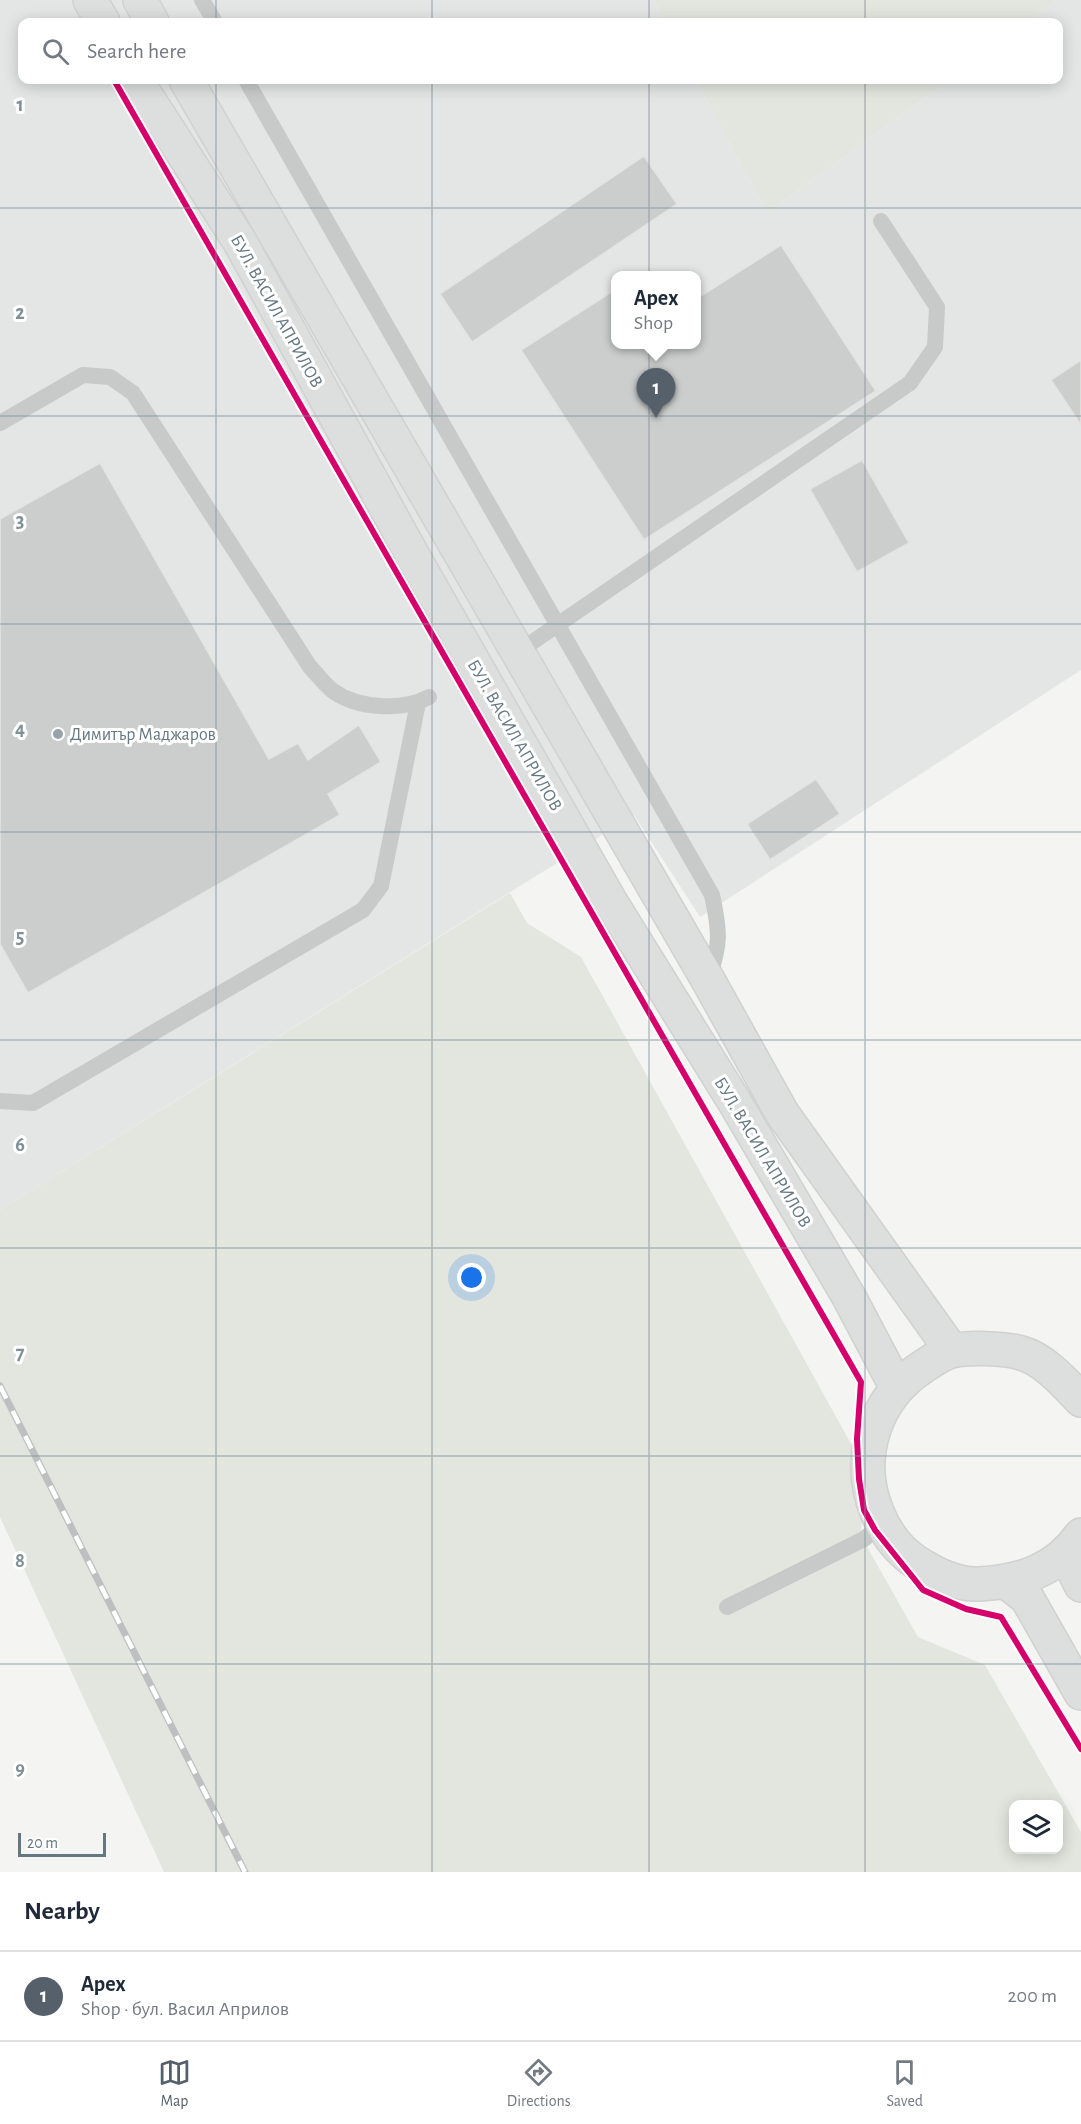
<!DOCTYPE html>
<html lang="en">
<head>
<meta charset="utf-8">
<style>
	body { margin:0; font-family:"Alegreya Sans",sans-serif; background:#f6f6f7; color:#1f2937 }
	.controls { position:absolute; right:18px; bottom:18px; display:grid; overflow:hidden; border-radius:12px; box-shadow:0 3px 15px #0003 }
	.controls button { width:54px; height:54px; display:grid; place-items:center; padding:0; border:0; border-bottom:2px solid #e0e1e3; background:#fff; color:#1f2937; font:30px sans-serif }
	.scale { position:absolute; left:18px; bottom:15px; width:88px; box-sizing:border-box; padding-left:6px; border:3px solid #657882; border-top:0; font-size:16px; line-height:21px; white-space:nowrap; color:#657882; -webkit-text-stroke:4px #fff; paint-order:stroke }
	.you { position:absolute; left:472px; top:1278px; width:21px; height:21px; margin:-15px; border:4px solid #fff; border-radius:50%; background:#1a73e8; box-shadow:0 0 0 9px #1a73e833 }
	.badge { display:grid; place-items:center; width:39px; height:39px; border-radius:50%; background:#55606a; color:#fff; font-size:20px; font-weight:700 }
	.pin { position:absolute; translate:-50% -50px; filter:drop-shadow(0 2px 3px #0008) }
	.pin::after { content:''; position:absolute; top:32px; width:21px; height:18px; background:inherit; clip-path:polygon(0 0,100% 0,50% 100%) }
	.popup { position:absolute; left:611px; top:271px; width:90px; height:78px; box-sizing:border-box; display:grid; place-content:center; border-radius:12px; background:#fff; filter:drop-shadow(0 2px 4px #0005); font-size:20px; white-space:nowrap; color:#747a83 }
	.popup b { font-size:22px; color:#1f2937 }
	.popup::after { content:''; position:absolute; left:50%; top:100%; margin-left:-12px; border:12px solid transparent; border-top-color:#fff }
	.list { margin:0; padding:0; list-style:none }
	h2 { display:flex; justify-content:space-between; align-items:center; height:78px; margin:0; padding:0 24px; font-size:26px }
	h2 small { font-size:20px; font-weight:400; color:#747a83 }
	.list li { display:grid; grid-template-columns:39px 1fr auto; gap:18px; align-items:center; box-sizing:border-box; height:90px; padding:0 24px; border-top:2px solid #e0e1e3 }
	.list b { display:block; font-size:22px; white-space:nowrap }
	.list p { margin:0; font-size:20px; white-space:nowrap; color:#747a83 }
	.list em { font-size:20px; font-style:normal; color:#747a83 }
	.icon { flex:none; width:33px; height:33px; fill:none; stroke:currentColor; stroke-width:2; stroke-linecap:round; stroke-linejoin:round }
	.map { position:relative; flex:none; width:1081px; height:1872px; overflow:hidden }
	.search { position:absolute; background:#fff; box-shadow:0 3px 15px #0003; left:18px; right:18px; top:18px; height:66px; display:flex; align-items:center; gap:15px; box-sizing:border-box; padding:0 21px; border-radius:12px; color:#747a83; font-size:22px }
	.sheet { height:168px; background:#fff }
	nav { display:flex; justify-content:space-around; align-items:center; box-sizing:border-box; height:84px; border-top:2px solid #e0e1e3; background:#fff; font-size:16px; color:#747a83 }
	nav a { display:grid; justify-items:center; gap:3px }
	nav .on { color:#55606a }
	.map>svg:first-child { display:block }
	.built { fill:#e4e5e5; fill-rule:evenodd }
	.green { fill:#e3e6df; fill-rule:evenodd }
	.building { fill:#cccece; stroke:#e3e3e2; stroke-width:1.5 }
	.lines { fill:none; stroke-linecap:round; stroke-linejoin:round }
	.primary-casing { stroke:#d0d1d0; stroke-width:36 }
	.lane { stroke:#c8caca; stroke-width:16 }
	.primary { stroke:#dddede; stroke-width:33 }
	.rail-casing { stroke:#bebfc0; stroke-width:7 }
	.rail { stroke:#fff; stroke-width:4.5; stroke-dasharray:14; stroke-linecap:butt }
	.cycleway-casing { stroke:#fff; stroke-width:10 }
	.cycleway { stroke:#d6006c; stroke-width:6 }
	.grid { fill:none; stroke:#809097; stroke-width:1.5; stroke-opacity:0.55 }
	.poi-dot { fill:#97a3a9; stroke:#fff; stroke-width:2 }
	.labels { text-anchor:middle; stroke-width:6; stroke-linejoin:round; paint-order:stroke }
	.street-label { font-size:18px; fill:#657882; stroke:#fff }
	.poi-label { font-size:18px; fill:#657882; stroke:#fff; text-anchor:start }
	.grid-label { font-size:20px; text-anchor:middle; font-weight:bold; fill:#809097; stroke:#fff; stroke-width:6; stroke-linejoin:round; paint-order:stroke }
</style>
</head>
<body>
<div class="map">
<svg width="1081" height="1872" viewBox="0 0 1081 1872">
	<rect width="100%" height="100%" fill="#f4f4f2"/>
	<!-- built -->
	<path class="built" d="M0 0H654L666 22H22V80H696L767 213 949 80H1058V22H1027L1057 0H1081V670L700 917 634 815 0 1210ZM616 276H696V344H616Z"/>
	<!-- green -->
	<path class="green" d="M654 0H1057L1027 22H666Z
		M696 80H949L767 213Z
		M510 893 527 923 581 957 865 1469 861 1536 918 1637 985 1665 1081 1832V1872H164L0 1517V1210ZM1014 1804H1058V1850H1014Z"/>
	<!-- building -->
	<path class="building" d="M644 156 677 204 472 342 440 294Z
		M781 245 876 391 644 540 521 350 616 289V344H696V299Z
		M1081 360V425L1051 380Z
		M862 460 909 543 857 572 810 489Z
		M100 463 269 759 298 743 308 760 359 725 381 762 328 794 340 815 28 993 0 944V519Z
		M816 779 840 814 770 860 747 824Z"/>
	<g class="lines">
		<defs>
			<path id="primary" d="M90 0 103 22
				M140 0 152 22
				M136 80 240 242 414 558 610 901 734 1101 849 1297 897 1388
				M186 80 708 980 782 1113 952 1351
				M1081 1400C1065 1383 1044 1359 1021 1353 1005 1348 968 1347 952 1351 943 1353 932 1361 924 1366 874 1398 855 1458 877 1512 885 1532 898 1550 916 1562 935 1574 956 1585 979 1584 1020 1582 1057 1570 1081 1535
				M1065 1553 1081 1585
				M1008 1583 1027 1598 1081 1693"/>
		</defs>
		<!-- primary casing -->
		<use href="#primary" class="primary-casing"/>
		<!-- lane -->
		<path class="lane" d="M202 0 215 22
			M246 80 712 895C720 932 721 944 708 980
			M0 423 83 375 110 377 133 393 310 667C317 674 325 685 333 691 358 709 403 711 429 697
			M518 652 910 383 935 347 937 307 881 221
			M0 1101 33 1103 363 910 381 886 418 703
			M727 1607 864 1539 882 1524"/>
		<!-- primary -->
		<use href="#primary" class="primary"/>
		<defs>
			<path id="rail" d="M0 1386 245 1872"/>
		</defs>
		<!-- rail casing -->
		<use href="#rail" class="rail-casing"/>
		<!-- rail -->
		<use href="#rail" class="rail"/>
		<defs>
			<path id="cycleway" d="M114 80 861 1382 857 1439 859 1479 864 1510 875 1530 923 1590 966 1609 1001 1617 1081 1749"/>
		</defs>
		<!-- cycleway casing -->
		<use href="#cycleway" class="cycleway-casing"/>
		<!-- cycleway -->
		<use href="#cycleway" class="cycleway"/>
	</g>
	<!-- grid -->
	<path class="grid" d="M216 0V22M432 0V22M649 0V22M865 0V22M216 80V1872M432 80V1872M649 80V1872M865 80V1872M0 208H1081M0 416H1081M0 624H1081M0 832H1081M0 1040H1081M0 1248H1081M0 1456H1081M0 1664H1081"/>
	<!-- markers -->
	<circle class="poi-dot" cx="58" cy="734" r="6"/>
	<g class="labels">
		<!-- street labels -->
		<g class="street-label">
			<text transform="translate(277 311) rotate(61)" y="6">БУЛ. ВАСИЛ АПРИЛОВ</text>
			<text transform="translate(515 735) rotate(60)" y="6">БУЛ. ВАСИЛ АПРИЛОВ</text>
			<text transform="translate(763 1152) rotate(59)" y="6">БУЛ. ВАСИЛ АПРИЛОВ</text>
		</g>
		<!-- poi labels -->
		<g class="poi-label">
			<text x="70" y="740">Димитър Маджаров</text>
		</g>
	</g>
	<g class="grid-label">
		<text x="20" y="111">1</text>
		<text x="20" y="319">2</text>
		<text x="20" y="527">3</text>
		<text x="20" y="735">4</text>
		<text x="20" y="943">5</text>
		<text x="20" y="1151">6</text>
		<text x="20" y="1359">7</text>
		<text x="20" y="1567">8</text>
		<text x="20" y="1775">9</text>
	</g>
</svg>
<div class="controls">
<button><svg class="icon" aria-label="layers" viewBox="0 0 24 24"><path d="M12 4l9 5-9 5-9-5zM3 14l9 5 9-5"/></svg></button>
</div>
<div class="scale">20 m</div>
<div class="you"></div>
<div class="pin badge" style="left:656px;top:418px">1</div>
<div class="popup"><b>Apex</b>Shop</div>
<div class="search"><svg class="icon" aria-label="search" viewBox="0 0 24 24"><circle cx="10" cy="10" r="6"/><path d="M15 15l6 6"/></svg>Search here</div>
</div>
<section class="sheet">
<h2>Nearby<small></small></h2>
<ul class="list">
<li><span class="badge">1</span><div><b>Apex</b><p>Shop · бул. Васил Априлов</p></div><em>200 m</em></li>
</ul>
</section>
<nav>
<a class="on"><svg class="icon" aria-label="map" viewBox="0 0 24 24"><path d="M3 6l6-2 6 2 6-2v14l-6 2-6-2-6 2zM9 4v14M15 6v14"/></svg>Map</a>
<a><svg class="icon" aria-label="directions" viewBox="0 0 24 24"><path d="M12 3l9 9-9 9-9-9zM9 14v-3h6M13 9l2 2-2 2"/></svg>Directions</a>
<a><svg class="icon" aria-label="saved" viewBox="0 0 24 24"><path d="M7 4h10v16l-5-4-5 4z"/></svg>Saved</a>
</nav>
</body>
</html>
